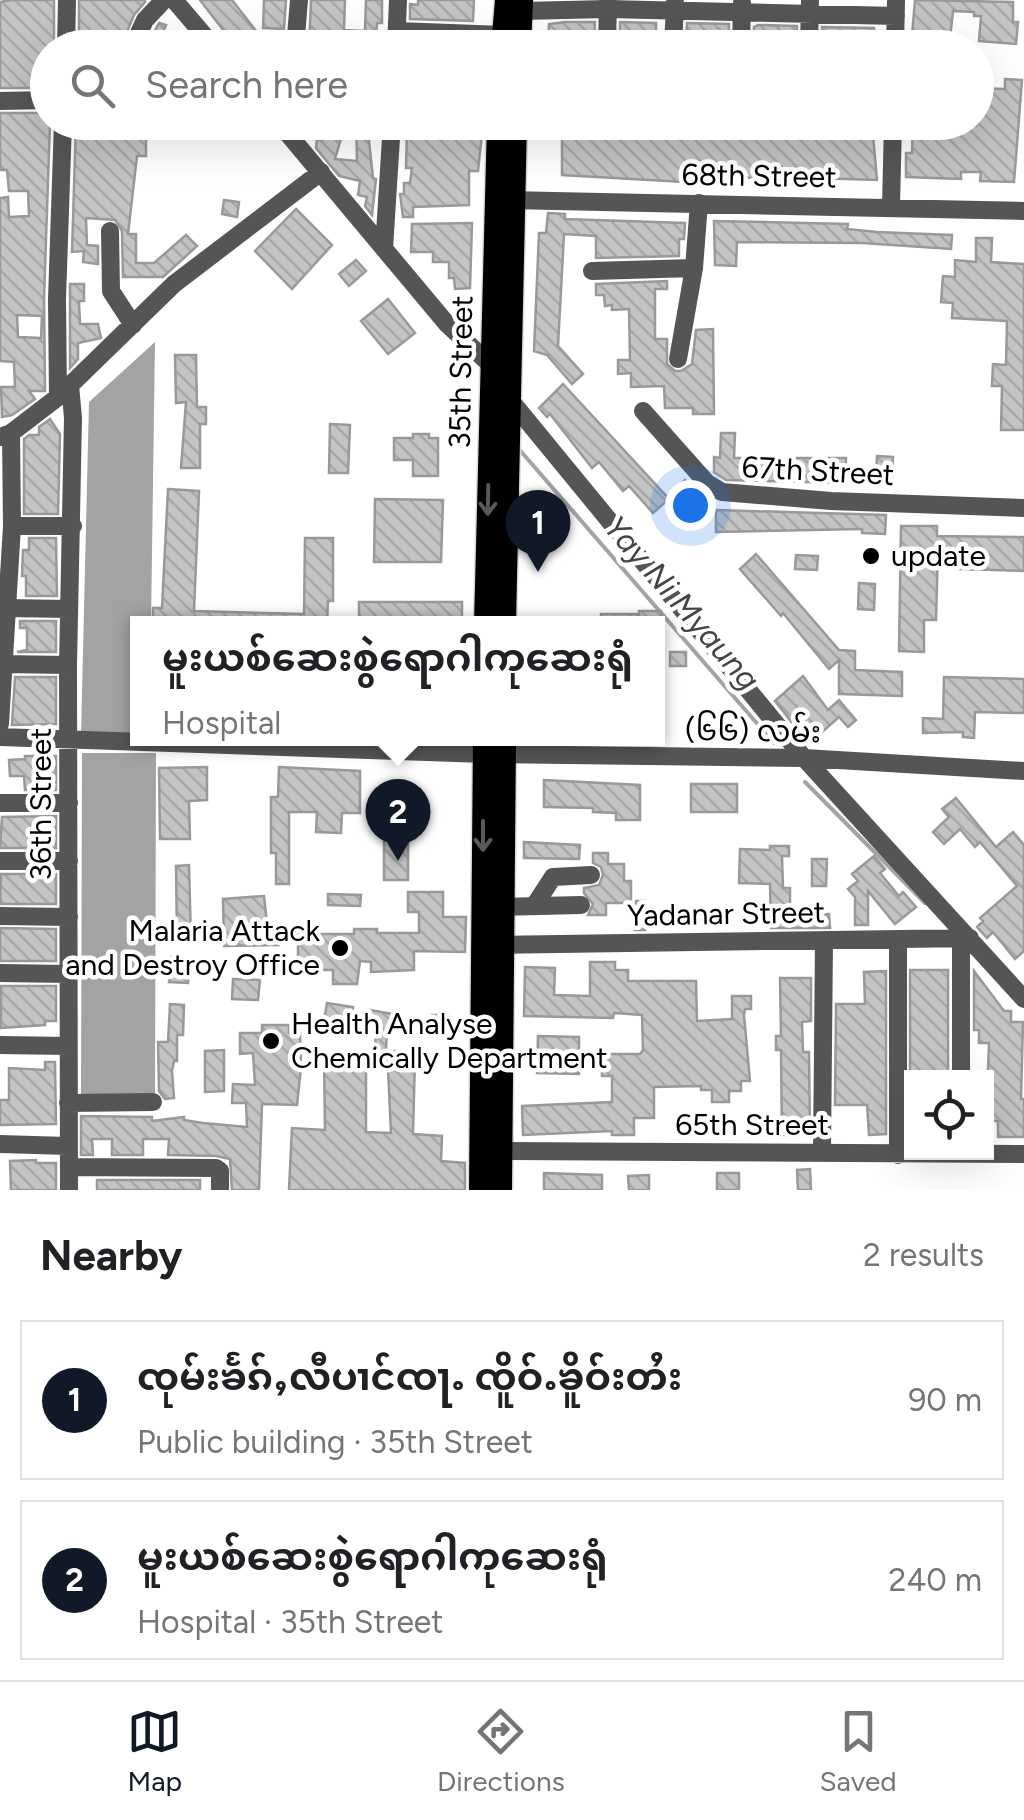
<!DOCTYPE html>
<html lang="en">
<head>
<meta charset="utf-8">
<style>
	body { margin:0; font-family:Figtree,"Noto Sans Myanmar",sans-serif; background:#f6f6f6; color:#202124 }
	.controls { position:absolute; right:30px; bottom:30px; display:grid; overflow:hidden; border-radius:0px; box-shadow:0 10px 40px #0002 }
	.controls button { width:90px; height:90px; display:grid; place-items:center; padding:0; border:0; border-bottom:2px solid #e0e0e0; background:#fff; color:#202124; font:50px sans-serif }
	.you { position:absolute; left:690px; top:505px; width:35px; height:35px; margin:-25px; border:8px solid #fff; border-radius:50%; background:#1a73e8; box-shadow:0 0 0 15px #1a73e833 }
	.badge { display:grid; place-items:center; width:65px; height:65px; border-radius:50%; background:#111827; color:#fff; font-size:32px; font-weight:700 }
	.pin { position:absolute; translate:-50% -82px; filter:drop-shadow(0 2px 5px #0008) }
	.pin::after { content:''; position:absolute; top:52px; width:35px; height:30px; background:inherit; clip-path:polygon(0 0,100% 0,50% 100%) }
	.popup { position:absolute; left:130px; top:616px; width:535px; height:130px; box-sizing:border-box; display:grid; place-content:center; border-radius:0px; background:#fff; filter:drop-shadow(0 2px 8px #0005); font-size:32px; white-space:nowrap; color:#757577 }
	.popup b { font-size:38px; color:#202124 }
	.popup::after { content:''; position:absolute; left:50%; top:100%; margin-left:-20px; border:20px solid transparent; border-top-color:#fff }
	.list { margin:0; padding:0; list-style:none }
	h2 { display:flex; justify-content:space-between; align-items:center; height:130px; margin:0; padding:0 40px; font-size:42px }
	h2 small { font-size:32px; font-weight:400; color:#757577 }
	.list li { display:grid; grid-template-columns:65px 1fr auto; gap:30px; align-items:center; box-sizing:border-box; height:160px; margin:0 20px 20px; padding:0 20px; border:2px solid #e0e0e0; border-radius:0px }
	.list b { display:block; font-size:38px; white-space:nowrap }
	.list p { margin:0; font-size:32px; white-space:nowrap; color:#757577 }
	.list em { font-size:32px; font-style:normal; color:#757577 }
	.icon { flex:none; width:55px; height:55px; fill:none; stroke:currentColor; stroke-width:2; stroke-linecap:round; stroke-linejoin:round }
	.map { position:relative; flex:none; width:1024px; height:1190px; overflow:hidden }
	.search { position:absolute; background:#fff; box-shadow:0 10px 40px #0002; left:30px; right:30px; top:30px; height:110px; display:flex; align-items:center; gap:25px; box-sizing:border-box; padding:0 35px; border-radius:55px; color:#757577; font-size:38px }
	.sheet { height:490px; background:#fff }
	nav { display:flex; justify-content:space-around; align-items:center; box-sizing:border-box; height:140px; border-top:2px solid #e0e0e0; background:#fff; font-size:28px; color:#757577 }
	nav a { display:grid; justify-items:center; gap:5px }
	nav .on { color:#111827 }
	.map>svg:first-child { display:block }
	.water { fill:#a3a3a3 }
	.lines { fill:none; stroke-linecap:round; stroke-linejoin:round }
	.stream { stroke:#a3a3a3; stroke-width:4 }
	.building { fill:url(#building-back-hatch); stroke:#999; stroke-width:2.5; fill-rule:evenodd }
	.major-casing { stroke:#dbdbdb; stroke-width:25 }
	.minor { stroke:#555; stroke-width:18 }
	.major { stroke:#000; stroke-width:22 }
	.oneway { stroke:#595959 }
	.poi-dot { fill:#000; stroke:#fff; stroke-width:4 }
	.labels { text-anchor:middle; stroke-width:9; stroke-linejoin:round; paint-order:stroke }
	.street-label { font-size:30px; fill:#000; stroke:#fff }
	.poi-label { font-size:30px; fill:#000; stroke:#fff; text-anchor:start }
	.water-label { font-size:32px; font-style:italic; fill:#444; stroke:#fff }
</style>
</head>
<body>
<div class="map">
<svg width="1024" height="1190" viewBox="0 0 1024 1190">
	<defs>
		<pattern id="building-back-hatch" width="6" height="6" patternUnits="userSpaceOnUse" patternTransform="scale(2.5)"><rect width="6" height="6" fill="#c4c4c4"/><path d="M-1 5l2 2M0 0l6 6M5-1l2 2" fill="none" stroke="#a7a7a7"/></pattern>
	</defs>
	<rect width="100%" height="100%" fill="#fff"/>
	<!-- water -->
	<path class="water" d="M155 342 151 623 138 624V736L81 734 89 402Z
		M82 753H156L155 1096H81Z"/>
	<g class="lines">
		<!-- stream -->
		<path class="stream" d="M518 448 774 743
			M805 782 925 903"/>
	</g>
	<!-- building -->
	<path class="building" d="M11 0H54V48H48V88H0V2Z
		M79 0H145V2L134 15 120 48H108V37H88V46H79Z
		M200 0H232L257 32 237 48Z
		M264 0H286L284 29 263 28Z
		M311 0H345L344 30 365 31 366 0H382V23H377L375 48H309Z
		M418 0H474L473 21 410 19V4L418 5Z
		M915 0 1013 2V22H1018L1016 44 979 41 981 16H974V12L953 11 949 48H911Z
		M565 22H595L594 48 548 43 549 24Z
		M620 22 656 23V48H620Z
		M159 23 166 25 156 48 148 44Z
		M687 23 729 24 728 48H686Z
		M758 25 797 26 796 48H754V27Z
		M822 27 874 28V38H867V48H822Z
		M1005 79 1022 80 1014 182 980 181 981 172H961V179L906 177V153H912L913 123 976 126V88L1005 89Z
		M0 113H48V122H50L44 299 45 391H29L35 399 12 415 2 417 1 387H15L14 362 0 361V198L8 197 9 217 29 216 28 191H9L7 170H0ZM17 315 42 316 41 338 18 337Z
		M76 122H110L113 132 122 137 133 132 136 122H146V156H137L128 234H136V263H154L186 235 197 246 163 277H123L122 231 115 220 86 218 87 245 98 246V264L83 262 84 251 72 252Z
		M323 122H346L335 159 357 161 356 122H367L373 178 376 179 372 215 365 206 367 197 358 195 360 181 339 176 316 148 317 139 322 140Z
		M562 122 852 125 858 133 873 135 877 180 814 178V181H801L701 175 700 179 683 178V182L562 175Z
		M447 124 483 125 478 171H469V205L413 207V217H403L400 194H404V183H410L412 168H406L407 129 447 130Z
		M224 200 239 202 237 217 222 214Z
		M296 209 332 245 292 289 255 251Z
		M548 213 565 214V219L685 223 684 239H679V256L596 258V236L564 234 558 346 583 374 572 384 547 355 534 351 539 233H546Z
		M714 221 848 224 847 229 877 232 952 235 951 249 862 243 737 242 736 266 715 265Z
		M472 223 470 288 455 289 454 278H449V262H433V252H411L412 224Z
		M976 238H992L991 262 1024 264V430H1001L1002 386H992L993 364 1006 365 1007 321 952 318 953 303 941 302 943 276 955 277V260L976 262Z
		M356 260 366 271 349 286 339 274Z
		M667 281V289H655V339H667V364L675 371H681L692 364 696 330 713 329 714 414H693V408H665L664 386 631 387V373L618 374V360H630L629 309 612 310V305L605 306 604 295H596V284Z
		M70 284H84V301H79L80 324H98L101 338 78 343V359L70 368Z
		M388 299 415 333 388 354 361 321Z
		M175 355H196L197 407H206V424H200V468H181L186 402 176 403Z
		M563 384 669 499 653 513 629 486 623 491 599 462 592 468 550 414 547 417 539 408Z
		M50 419 60 434 58 514H24V439L29 435H39V427Z
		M330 424 350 425 348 473H329Z
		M721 433H735L734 458H846L845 483 726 480 714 472V457L720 458Z
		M413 434H429V438H438V476H413V460H394V438H413Z
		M877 456 893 457 892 480 876 479Z
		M685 480 707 500 693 513 673 491Z
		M168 489 199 491 194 611 304 614 305 538H333V601H328L327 624 153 618V608H162Z
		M555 496 556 535 526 536 525 497Z
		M375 499 443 500 441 562H374Z
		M716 510 886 515 885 534 862 533V529L716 532Z
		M901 526H937V536L1024 537V571L960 569 958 549H938L936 620H924V652L899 651Z
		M29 538H56L57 596H26V576H22L23 550H29Z
		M756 554 839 650 855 651V670L902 672V696L839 694V660L829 669 783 613 781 616 740 569Z
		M796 555 818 556 817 570 795 569Z
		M859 583 875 584 874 610 858 609Z
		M359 602H462V624H359Z
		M639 611H661V624H639Z
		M601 614H637V624H601Z
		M20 621H56V652H17L27 650V628H20Z
		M670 652H686V666H670Z
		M803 676 828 710 839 700 856 720 848 727 839 717 812 741 800 727 797 729 775 701Z
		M15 677H56V724L12 725Z
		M944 677 1024 679V713L975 712 974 738 963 737V732L923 733V718L943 719Z
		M25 756H56V790H25L24 776H10L9 760 25 759Z
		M207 767V800L189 801 190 839H160L159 768Z
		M279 767 360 771V813H342L341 833 316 832 317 812H289V884H276V853H271V797H278Z
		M544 780 640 785V820H616V813L593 812V808L544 807Z
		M691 784H737V812H691Z
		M393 791 414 792 413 813H392Z
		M956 798 996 847 1013 832 1024 845V951L1015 959 993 932 987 938 977 927 983 921 980 918 1017 886 980 842 975 847 960 829 944 844 933 832 949 817 942 809Z
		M56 816V848H0L2 817Z
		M384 838H408V880H384Z
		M524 842 580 845 579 859 524 858Z
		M770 846H789V856H782L783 888H790V915L829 914 830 928H771L770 884 739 883 740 849 770 850Z
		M593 853H608V864H624V881H631V903H606V915H588L593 904 584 893V888L599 885 603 875 601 867 593 863Z
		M874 856 885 869 880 873 899 896 903 892 916 907 895 924 868 891V925H855V897L848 889 858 881 852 874Z
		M812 859H827L826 886H812Z
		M189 865 191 940H177L176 866Z
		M1 874H56V904H0Z
		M408 892H443V917H466L465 952 414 951V970L371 972V962L360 961 357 984H333V970H298V928H312V934H354V929H377V933H419V912H408Z
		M328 894 361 895 360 906 328 905Z
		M264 896 268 933H280L279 945 224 946 223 899Z
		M636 901H645V930H635Z
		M0 928 56 929V961H0Z
		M171 957 190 959 188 983 169 982Z
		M590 962H615V970H628V981H696L697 1021 732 1019V996H751V1009H745L744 1015 750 1081H741V1091H729V1102H712V1090H701V1086L654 1087V1118H634V1135H612V1131L523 1135 522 1106 612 1102V1076H602V1054H640L643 1050 642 1015 614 1013 613 1018 524 1016 525 967 555 968 554 995 590 996Z
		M910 970H948V1078H912L910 1133Z
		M886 971V1134L869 1135 867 1105H835L836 1004H865L864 972Z
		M974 971 1004 1011H1011V1022H1023L1021 1099H1024V1137H998V1121H986L989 1043H979V1030H974Z
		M780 978H811V1021L802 1022 803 1052H809L810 1135H782L781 1050H776V1036H781Z
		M233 979 260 980 258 1000 232 999Z
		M1 986H56V1021H45V1025L1 1028Z
		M327 1003 353 1007 350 1031 323 1027Z
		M170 1004 184 1005 183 1035H177V1061H174L172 1071 174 1098 165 1099 159 1091 158 1042H168Z
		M370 1010 393 1014 394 1029H387L386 1051H410V1059L415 1058 413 1134 442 1136 441 1161 465 1163V1190H289L292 1128 325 1130 324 1056H375L376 1028H369ZM366 1068 388 1069 391 1133 366 1132Z
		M432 1015H448V1030H432Z
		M262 1025H289V1033H300L301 1068 297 1105 262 1104 259 1190H232L230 1159 216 1156 168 1155 169 1139H143V1155H112V1139H92L93 1155H81V1116L152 1117V1121L184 1117V1120L203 1123 247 1127 246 1103H232L233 1084 255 1085 253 1053 240 1054V1033H262Z
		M538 1036 579 1037V1074L537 1073Z
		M224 1050V1091L205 1092V1051Z
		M45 1062H55L56 1124 0 1125V1100H9V1068L45 1070Z
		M36 1160V1163H56V1190H11L10 1161Z
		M810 1169 811 1190H798L797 1170Z
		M544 1173 602 1175V1190H544Z
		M717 1173H739V1190H717Z
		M649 1175V1190H629L628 1176Z
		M97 1180H200V1190H97Z"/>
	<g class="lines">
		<defs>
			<path id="major" d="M502 48 506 0
				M520 48 522 0
				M485 624 498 122
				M505 624 516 122
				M480 1190 484 738
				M501 1190 505 738"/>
		</defs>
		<!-- major casing -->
		<use href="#major" class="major-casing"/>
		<!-- minor -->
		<path class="minor" d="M174 0 215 48
			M522 11 608 9 896 16
			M397 31 503 35
			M66 48 67 0
			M132 48 145 20 164 0
			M295 48 299 0
			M396 48 398 0
			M607 48 608 0
			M673 48 675 3
			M741 48 742 3
			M809 48 810 0
			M895 48 896 0
			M0 101 48 100
			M278 122 447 324 494 368
			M864 122 893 124
			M123 125V122
			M505 200 1024 211
			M891 206 893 122
			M110 231 111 291 133 325
			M384 249 392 122
			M592 271 694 268
			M678 359 694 268 699 203
			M507 396 804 758 1024 999
			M58 397 57 299 63 122
			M643 411 707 483 722 492 831 501 1024 508
			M0 437 11 433 58 397 174 284 321 172
			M12 526H73
			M5 608 69 609
			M2 664 68 665
			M0 724 12 526 11 433
			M0 737 484 754 804 758 1024 771
			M0 803H69
			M0 861H69
			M534 906 553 877 591 875
			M503 907 581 905
			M0 916 69 917
			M491 945 970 938
			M0 973 69 974
			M0 1045 68 1046
			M961 1078V940
			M68 1103 153 1102
			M0 1144 68 1146
			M490 1151 1024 1154
			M822 1152 824 940
			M898 1155V940
			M69 1167 216 1168 220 1171V1190
			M69 1190 68 665 73 418 70 385"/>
		<!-- major -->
		<use href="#major" class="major"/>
	</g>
	<!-- one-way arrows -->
	<defs><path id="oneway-shaft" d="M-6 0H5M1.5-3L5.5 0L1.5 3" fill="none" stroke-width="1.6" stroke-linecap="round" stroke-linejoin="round" transform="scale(2.5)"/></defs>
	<g class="oneway">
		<use href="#oneway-shaft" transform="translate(488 500) rotate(91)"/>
		<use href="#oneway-shaft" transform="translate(483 836) rotate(90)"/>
	</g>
	<!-- markers -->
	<g class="poi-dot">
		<circle cx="871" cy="556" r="10"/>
		<circle cx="340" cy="948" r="10"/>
		<circle cx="271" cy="1041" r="10"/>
	</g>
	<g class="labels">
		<!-- street labels -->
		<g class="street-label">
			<text transform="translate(759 176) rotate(1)" y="10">68th Street</text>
			<text transform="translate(461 372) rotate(-89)" y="10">35th Street</text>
			<text transform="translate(818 471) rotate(3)" y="10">67th Street</text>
			<text transform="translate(753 731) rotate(1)" y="10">(၆၆) လမ်း</text>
			<text transform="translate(41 804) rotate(-90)" y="10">36th Street</text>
			<text transform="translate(726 914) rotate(-1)" y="10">Yadanar Street</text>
			<text x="752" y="1135">65th Street</text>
		</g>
		<!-- poi labels -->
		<g class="poi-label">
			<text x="891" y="566">update</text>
			<text x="320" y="941" text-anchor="end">Malaria Attack<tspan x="320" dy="34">and Destroy Office</tspan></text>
			<text x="291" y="1034">Health Analyse<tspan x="291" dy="34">Chemically Department</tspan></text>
		</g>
		<!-- water labels -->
		<g class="water-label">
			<text transform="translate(682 603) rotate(49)" y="11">Yay Ni Myaung</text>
		</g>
	</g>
</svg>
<div class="controls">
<button><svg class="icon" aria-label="locate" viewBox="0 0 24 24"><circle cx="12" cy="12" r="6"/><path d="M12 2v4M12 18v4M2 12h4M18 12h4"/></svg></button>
</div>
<div class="you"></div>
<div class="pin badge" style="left:538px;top:572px">1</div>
<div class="pin badge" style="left:398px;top:861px">2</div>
<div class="popup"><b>မူးယစ်ဆေးစွဲရောဂါကုဆေးရုံ</b>Hospital</div>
<div class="search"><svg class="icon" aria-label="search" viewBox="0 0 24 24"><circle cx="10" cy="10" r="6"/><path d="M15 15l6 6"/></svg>Search here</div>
</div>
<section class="sheet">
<h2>Nearby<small>2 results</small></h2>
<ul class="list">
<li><span class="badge">1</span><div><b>ၸုမ်းၶႅၵ်ႇလီပၢင်ၸႃႉ ၸိူဝ်ႉၶိူဝ်းတႆး</b><p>Public building · 35th Street</p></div><em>90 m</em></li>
<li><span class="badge">2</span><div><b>မူးယစ်ဆေးစွဲရောဂါကုဆေးရုံ</b><p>Hospital · 35th Street</p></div><em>240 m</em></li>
</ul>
</section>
<nav>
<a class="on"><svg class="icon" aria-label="map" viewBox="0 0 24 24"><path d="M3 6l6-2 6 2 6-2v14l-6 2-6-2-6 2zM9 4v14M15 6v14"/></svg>Map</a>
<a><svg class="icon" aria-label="directions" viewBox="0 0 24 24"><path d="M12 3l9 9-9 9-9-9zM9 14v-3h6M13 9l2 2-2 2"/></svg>Directions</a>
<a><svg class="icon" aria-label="saved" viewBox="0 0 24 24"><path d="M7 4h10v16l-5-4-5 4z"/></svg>Saved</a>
</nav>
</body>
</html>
